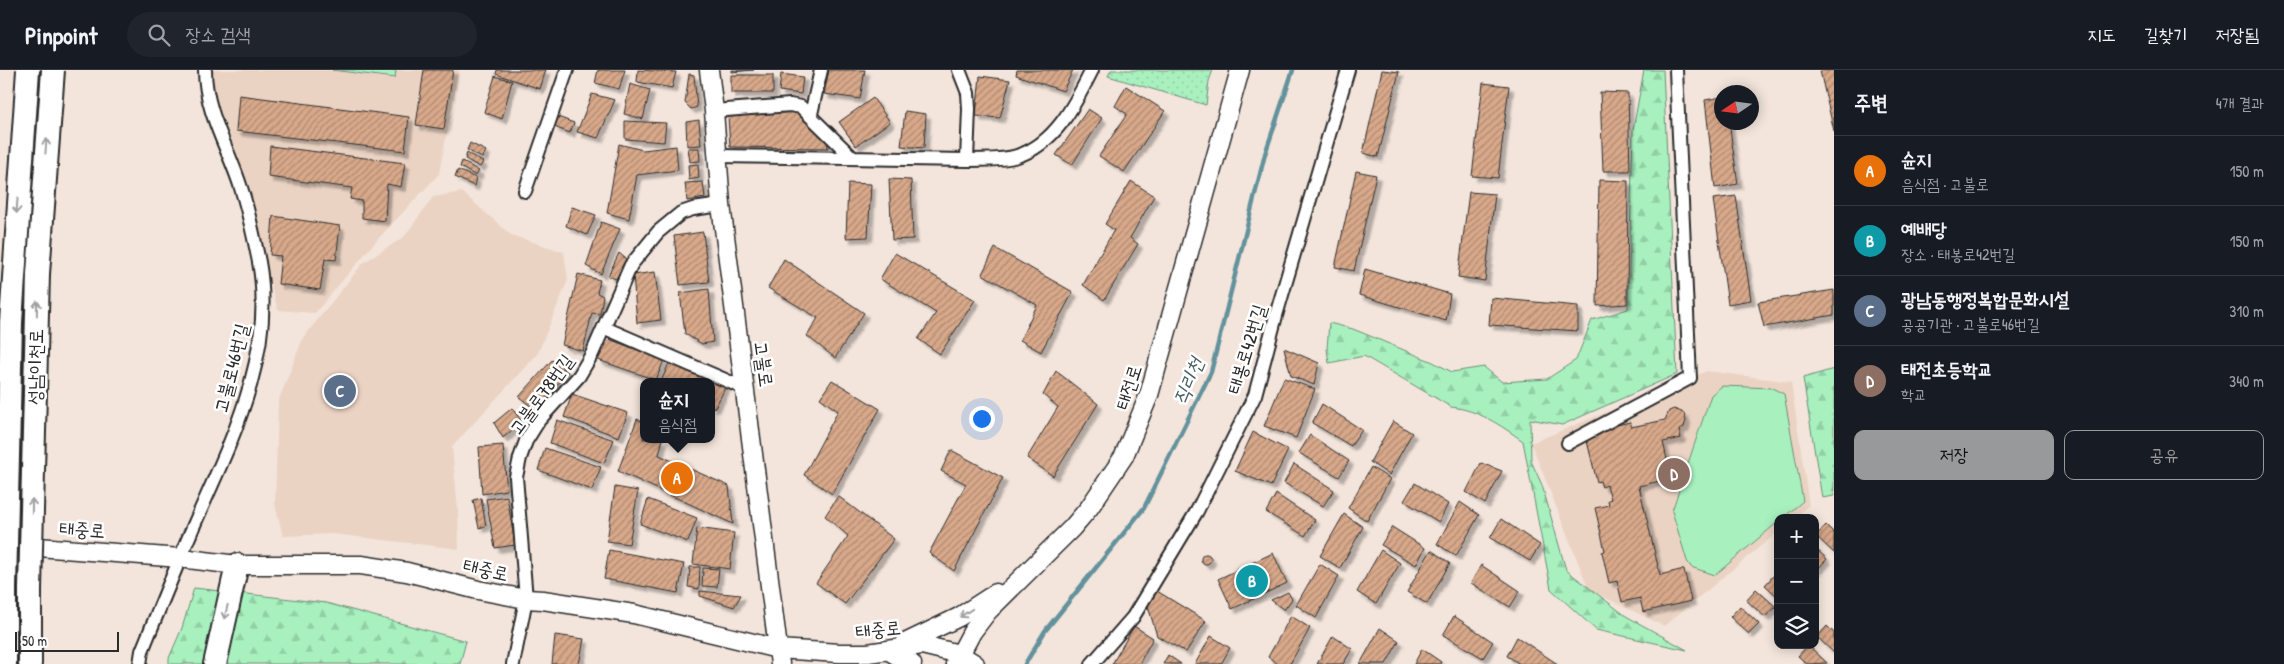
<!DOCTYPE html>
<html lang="ko">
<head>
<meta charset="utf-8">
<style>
	body { margin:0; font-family:"Patrick Hand","Poor Story",sans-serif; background:#20242c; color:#f1f3f6 }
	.controls { position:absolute; right:15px; bottom:15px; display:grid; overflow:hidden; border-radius:10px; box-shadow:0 2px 12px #0003 }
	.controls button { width:45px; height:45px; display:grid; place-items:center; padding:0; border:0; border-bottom:1px solid #363941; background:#171b24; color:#f1f3f6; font:25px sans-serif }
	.compass { position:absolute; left:1714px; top:15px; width:45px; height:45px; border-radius:50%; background:#171b24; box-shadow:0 2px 12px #0003; rotate:257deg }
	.scale { position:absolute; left:15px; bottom:12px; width:104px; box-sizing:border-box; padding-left:5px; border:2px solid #2b2b2b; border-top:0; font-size:14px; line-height:18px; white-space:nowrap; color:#2b2b2b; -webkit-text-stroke:4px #fff; paint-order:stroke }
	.you { position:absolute; left:981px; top:348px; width:18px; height:18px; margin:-12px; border:4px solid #fff; border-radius:50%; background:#1a73e8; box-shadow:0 0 0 8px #1a73e833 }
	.badge { display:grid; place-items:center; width:32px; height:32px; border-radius:50%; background:#98999b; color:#fff; font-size:16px; font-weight:700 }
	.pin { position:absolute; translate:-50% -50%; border:2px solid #fff; box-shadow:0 1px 5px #0006 }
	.popup { position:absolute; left:640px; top:308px; width:75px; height:65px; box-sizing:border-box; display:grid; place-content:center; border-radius:10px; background:#171b24; filter:drop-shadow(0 1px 4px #0005); font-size:16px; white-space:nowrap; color:#9ea1a6 }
	.popup b { font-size:19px; color:#f1f3f6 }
	.popup::after { content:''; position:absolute; left:50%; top:100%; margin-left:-10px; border:10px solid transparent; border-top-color:#171b24 }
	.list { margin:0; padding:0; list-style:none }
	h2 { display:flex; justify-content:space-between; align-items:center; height:65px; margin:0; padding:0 20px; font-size:21px }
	h2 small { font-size:16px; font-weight:400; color:#9ea1a6 }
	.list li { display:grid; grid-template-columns:32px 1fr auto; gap:15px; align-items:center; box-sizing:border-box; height:70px; padding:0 20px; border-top:1px solid #363941 }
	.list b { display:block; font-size:19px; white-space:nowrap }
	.list p { margin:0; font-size:16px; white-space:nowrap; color:#9ea1a6 }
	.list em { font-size:16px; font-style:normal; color:#9ea1a6 }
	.actions { display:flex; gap:10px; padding:15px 20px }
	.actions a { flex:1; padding:11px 0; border:1px solid #98999b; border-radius:10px; text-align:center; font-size:18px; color:#98999b }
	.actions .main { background:#98999b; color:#111 }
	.icon { flex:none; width:28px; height:28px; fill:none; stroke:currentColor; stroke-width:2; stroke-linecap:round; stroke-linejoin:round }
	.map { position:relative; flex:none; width:1834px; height:594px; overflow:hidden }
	header { display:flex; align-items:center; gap:30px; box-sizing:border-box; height:70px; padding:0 25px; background:#171b24; border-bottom:1px solid #363941 }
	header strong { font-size:24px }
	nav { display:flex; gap:28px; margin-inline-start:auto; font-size:18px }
	.search { width:350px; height:45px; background:#20242c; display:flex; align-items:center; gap:12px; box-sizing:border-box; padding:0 18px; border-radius:28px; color:#9ea1a6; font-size:19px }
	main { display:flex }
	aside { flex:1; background:#171b24 }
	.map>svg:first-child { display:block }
	.built { fill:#ebd3c3 }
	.forest { fill:url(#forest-firs); stroke:#6a8e75 }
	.park { fill:url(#park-dots); stroke:#6a8e75 }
	.pitch { fill:#a8f1bf; stroke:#6a8e75 }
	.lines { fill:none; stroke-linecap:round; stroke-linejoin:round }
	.stream { stroke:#63929c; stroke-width:4.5 }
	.building { fill:url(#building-hatch); stroke:#2b2b2b; filter:url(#shadow) }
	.street-casing { stroke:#2b2b2b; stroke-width:16 }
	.secondary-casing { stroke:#2b2b2b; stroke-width:21 }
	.highway-casing { stroke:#2b2b2b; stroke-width:26 }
	.street { stroke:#fff; stroke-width:12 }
	.secondary { stroke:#fff; stroke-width:18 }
	.highway { stroke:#fff; stroke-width:22 }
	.highway-bridge-casing { stroke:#2b2b2b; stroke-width:26; stroke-linecap:butt }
	.highway-bridge { stroke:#fff; stroke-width:22 }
	.oneway { stroke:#a0a0a0 }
	.labels { text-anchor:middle; stroke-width:5; stroke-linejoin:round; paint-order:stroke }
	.street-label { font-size:19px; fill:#2b2b2b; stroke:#fff }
	.water-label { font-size:20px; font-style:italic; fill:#475f63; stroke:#fff }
</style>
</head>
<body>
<header>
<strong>Pinpoint</strong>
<div class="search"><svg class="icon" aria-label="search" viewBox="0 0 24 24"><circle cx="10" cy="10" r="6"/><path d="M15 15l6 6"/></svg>장소 검색</div>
<nav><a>지도</a><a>길찾기</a><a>저장됨</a></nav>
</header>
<main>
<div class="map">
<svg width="1834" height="594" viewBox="0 0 1834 594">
	<defs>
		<pattern id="forest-firs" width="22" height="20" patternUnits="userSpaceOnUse" patternTransform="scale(1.25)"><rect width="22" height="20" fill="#a8f1bf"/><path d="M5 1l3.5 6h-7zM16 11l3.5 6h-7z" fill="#91cfa4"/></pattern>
		<pattern id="park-dots" width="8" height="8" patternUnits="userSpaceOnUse" patternTransform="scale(1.25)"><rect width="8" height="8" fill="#a8f1bf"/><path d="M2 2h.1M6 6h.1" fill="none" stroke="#91cfa4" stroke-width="1.8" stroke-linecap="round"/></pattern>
		<pattern id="building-hatch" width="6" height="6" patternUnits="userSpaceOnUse" patternTransform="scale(1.25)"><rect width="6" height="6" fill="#d8a88a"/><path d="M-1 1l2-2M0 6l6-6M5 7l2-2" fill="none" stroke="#af8971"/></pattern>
		<filter id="shadow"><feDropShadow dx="4.5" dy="4.5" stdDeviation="1" flood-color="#0004"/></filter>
	</defs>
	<rect width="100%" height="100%" fill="#f3e5dc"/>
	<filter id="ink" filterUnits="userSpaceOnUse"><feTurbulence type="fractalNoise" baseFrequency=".02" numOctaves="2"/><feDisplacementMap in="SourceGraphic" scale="10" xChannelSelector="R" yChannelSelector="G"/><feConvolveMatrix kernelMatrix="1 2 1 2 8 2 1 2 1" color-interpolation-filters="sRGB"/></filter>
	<g filter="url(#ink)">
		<!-- built -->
		<path class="built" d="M211 0H459L439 104 376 171 315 243 278 240 225 56 215 29Z
			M462 122 511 165 564 182 568 210 538 283 452 377 458 440 459 479 333 464 283 466 275 434 278 332 303 268 363 193 404 167 433 127Z
			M1707 301 1791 312 1809 435 1794 448H1778V462L1664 556 1589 520 1531 373Z"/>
		<!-- forest -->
		<path class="forest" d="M1644 0H1663L1677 304 1562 355 1530 349 1531 391 1542 415 1566 500 1626 546 1687 580 1596 560 1551 519 1523 371C1500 355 1479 340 1451 337L1364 286 1329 293 1327 279 1329 253 1353 259 1433 292 1452 302 1484 297 1502 312 1547 309 1576 290 1592 250 1628 239 1633 60Z
			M1834 299V426L1822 428 1803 308Z
			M194 518 326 533 466 571 460 594H169V588L182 558Z"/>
		<!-- park -->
		<path class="park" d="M1111 0H1213L1209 11 1206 35 1108 6Z"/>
		<!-- pitch -->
		<path class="pitch" d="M332 0H396L395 8Z
			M1722 316 1772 318 1784 324 1803 431 1783 448H1778V452L1715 505 1691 497 1687 491 1672 441 1711 325Z"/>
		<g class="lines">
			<!-- stream -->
			<path class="stream" d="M1025 594 1045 561 1144 438 1211 302 1265 84 1293 0"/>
		</g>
		<!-- building -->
		<path class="building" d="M424 0H453L444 59 416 55Z
			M497 0H546L540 19 496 4Z
			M598 0H625L619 19 595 13Z
			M638 0 676 2 672 18 637 12Z
			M732 0H754L732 2Z
			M829 0H865L860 29 824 24Z
			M1017 0H1073L1063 21 1016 5Z
			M1382 0 1399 2 1378 87 1363 83Z
			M1834 0V61L1820 1Z
			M689 4 694 5 697 37 691 39 685 33Z
			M781 4 803 7 801 24 779 21Z
			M731 5H773V23H731Z
			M495 6 512 11 502 49 484 42Z
			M980 6 1010 10 1000 48 976 46Z
			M1483 13 1509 16 1498 108 1472 106Z
			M630 14 650 20 643 49 624 44Z
			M1126 16 1165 41 1124 102 1099 86 1127 44 1115 36Z
			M1600 22 1628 23 1630 101H1603Z
			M592 24 615 30 598 68 577 62Z
			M239 25 409 47 405 81 236 61Z
			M1722 27V52H1729L1738 114 1715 118 1705 30Z
			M873 28 890 52 856 76 839 52Z
			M1088 39 1102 48 1072 95 1056 85Z
			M905 41 926 44 924 78 901 76Z
			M797 42 827 68 828 78 730 77 728 46Z
			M558 47 574 53 570 63 554 57Z
			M699 50 701 75 687 76 686 52Z
			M625 51 666 53 664 72 625 69Z
			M470 73 486 81 482 88 467 80Z
			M619 74 643 80 676 76 678 100 637 105 629 149 607 143Z
			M270 76 405 93 401 117 387 114 385 151 362 148V131L350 129 352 118 268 107Z
			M688 78H699L700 91 690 92Z
			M467 83 483 92 480 97 465 89Z
			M462 91 479 101 476 106 460 97Z
			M698 94 699 108 689 110 688 95Z
			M458 100 476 108 474 116 455 107Z
			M1356 101 1376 105 1354 201 1335 197Z
			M889 109 911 110 913 169 892 170Z
			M1599 110 1628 111 1627 234 1597 236Z
			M1131 111 1154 126 1130 168 1138 174 1104 230 1083 215 1114 160 1105 154Z
			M703 112 705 128 687 131 685 113Z
			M848 113 871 114 868 167 846 168Z
			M1469 122 1495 124 1485 211 1458 207Z
			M1736 126 1751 230 1728 234 1713 129Z
			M572 137 596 145 587 165 566 156Z
			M273 146 340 156 336 190 325 189 320 220 278 214 281 186 270 185Z
			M601 152 620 159 601 204 586 196Z
			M703 162 709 212 680 215 674 166Z
			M995 178 1073 222 1041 282 1020 270 1037 235 982 204Z
			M619 183 626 189 616 209 608 206Z
			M895 183 975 230 940 284 918 269 936 243 880 209Z
			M784 189 864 243 835 288 807 266 818 248 768 218Z
			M1365 199 1450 224 1446 251 1359 225Z
			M655 202 661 250 637 253 633 205Z
			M578 204 600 210 597 223 603 226 600 244 592 243 583 281 562 275Z
			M709 219 713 272 702 274 685 264 680 223Z
			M1834 220V245L1764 257 1758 232Z
			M1491 228 1578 236V261L1489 255Z
			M609 269 664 290 656 310 598 290Z
			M1284 278 1319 293 1314 315 1291 306Z
			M552 290 568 302 536 340 519 327Z
			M669 293 726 316 715 338 711 337V312H661Z
			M1056 301 1098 334 1053 406 1027 388 1058 337 1043 325Z
			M1284 308 1315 319 1296 368 1264 356Z
			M832 310 880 339 832 424 804 405 838 341 820 328Z
			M572 324 628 343 619 367 564 347Z
			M1322 334 1362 360 1351 376 1312 353Z
			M512 338 522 352 503 368 494 353Z
			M1674 339 1684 343 1686 350 1684 357 1679 360 1681 368 1663 372 1669 398 1665 399 1668 409 1639 416 1660 505 1684 499 1691 531 1643 542 1640 528 1622 532 1617 511 1609 513 1602 482 1605 481 1595 438 1609 435 1608 430 1611 429 1607 415 1602 417 1600 411 1597 412 1586 367 1595 360 1630 352 1631 357 1665 350 1669 341Z
			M637 349 643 352V369H663L659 385 729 416 733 454 618 401Z
			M557 350 614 370 604 393 550 373Z
			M1393 351 1412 363 1389 405 1370 392Z
			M1253 362 1288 380 1271 416 1235 401Z
			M1310 365 1349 391 1339 407 1299 383Z
			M503 375 507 420 482 424 479 377Z
			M545 378 601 397 592 420 538 400Z
			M951 380 1003 408 954 501 929 483 966 414 941 401Z
			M1481 393 1502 401 1485 434 1466 422Z
			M1294 394 1334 420 1323 436 1284 413Z
			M1371 397 1390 409 1367 451 1348 438Z
			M1415 413 1448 434 1439 452 1404 431Z
			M615 417 638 421 629 474 607 471Z
			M1276 424 1315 450 1305 466 1266 442Z
			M507 426 515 475 495 478 486 429Z
			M838 426 894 469 845 534 816 513 848 466 825 446Z
			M481 428 486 456 479 458 473 430Z
			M648 429 697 448 688 472 640 454Z
			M1460 432 1479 445 1456 486 1437 474Z
			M1344 444 1363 457 1340 498 1320 486Z
			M1501 449 1540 475 1530 491 1490 468Z
			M1826 455 1834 463V483L1816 466Z
			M1392 457 1425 478 1416 495 1381 475Z
			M697 458 734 463 730 499 693 494Z
			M1815 478 1827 489 1817 500 1815 498Z
			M609 480 684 494 678 523 604 509Z
			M1381 480 1400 493 1376 534 1357 522Z
			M1431 480 1450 493 1427 534 1407 522Z
			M1273 483 1287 513 1232 539 1218 509Z
			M1201 489a5 5 0 1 1 10 0a5 5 0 1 1-10 0Z
			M1320 494 1339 506 1316 548 1296 535Z
			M1481 495 1520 521 1510 537 1471 513Z
			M690 497H700L699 519 688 517Z
			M703 498 719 499 717 517 702 516Z
			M1775 504 1778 507V527L1765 515Z
			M1756 519 1776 537 1765 547 1746 530Z
			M700 521 741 525 734 537 700 526Z
			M1157 521 1206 551 1186 582 1157 566 1147 533Z
			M1288 522 1292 529 1284 540 1271 530Z
			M1740 536 1759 554 1749 564 1730 547Z
			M1291 546 1310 558 1290 594H1278L1268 587Z
			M1454 546 1493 572 1483 588 1443 565Z
			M1134 556 1153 568 1139 594H1112Z
			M1827 556 1834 563V583L1817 567Z
			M1380 558 1399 571 1386 594H1360Z
			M555 565 584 569 579 594H552Z
			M1211 566 1230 578 1221 594H1195Z
			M1333 566 1352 579 1343 594H1317Z
			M1517 567 1556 593V594H1520L1507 586Z
			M1808 575 1827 593 1807 594 1798 586Z
			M1422 579 1441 592 1440 594H1414Z
			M1168 585 1181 594H1163Z"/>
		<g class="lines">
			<defs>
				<path id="street" d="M959 0 968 23 969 39 967 90
					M714 41 790 35 801 37 852 87
					M811 44 821 0
					M718 86 967 90C984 89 1002 91 1017 86 1056 74 1076 32 1092 0
					M525 121 567 0
					M605 258 746 319
					M1568 373 1690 308 1676 0
					M140 594 142 581C159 539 176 497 194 455 230 373 276 285 259 192 254 168 249 142 241 118 229 79 205 42 205 0
					M513 594 526 529 516 407 520 388 526 371 539 350 579 306 592 284 631 195 658 162 681 143 693 139 721 135
					M1092 594 1133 547 1197 441 1255 325 1277 242 1348 0"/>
				<path id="secondary" d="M709 0 714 41 721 135 780 594
					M0 474 180 488 237 495H361L407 502 478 520 526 529 543 530 634 544 778 579 839 583H868L922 575 959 584 975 594
					M905 573 959 547 996 523
					M887 580 912 594
					M955 594 972 562 988 541 1072 458 1089 438 1124 386 1149 325 1240 0"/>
				<path id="highway" d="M5 518V594
					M30 519V594
					M215 594 237 495"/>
			</defs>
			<!-- street casing -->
			<use href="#street" class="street-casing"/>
			<!-- secondary casing -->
			<use href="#secondary" class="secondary-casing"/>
			<!-- highway casing -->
			<use href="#highway" class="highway-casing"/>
			<!-- street -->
			<use href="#street" class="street"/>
			<!-- secondary -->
			<use href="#secondary" class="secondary"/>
			<!-- highway -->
			<use href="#highway" class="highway"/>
			<defs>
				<path id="highway-bridge" d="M5 518 11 252 28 0
					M30 519 38 204 53 0"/>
			</defs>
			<!-- highway-bridge casing -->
			<use href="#highway-bridge" class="highway-bridge-casing"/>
			<!-- highway-bridge -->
			<use href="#highway-bridge" class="highway-bridge"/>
		</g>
		<!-- one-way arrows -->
		<defs><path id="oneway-shaft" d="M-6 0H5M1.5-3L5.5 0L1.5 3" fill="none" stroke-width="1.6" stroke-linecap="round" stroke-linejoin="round" transform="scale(1.25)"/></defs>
		<g class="oneway">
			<use href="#oneway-shaft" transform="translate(46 76) rotate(-85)"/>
			<use href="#oneway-shaft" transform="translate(17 136) rotate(94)"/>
			<use href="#oneway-shaft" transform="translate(37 238) rotate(-89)"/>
			<use href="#oneway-shaft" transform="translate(32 436) rotate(-89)"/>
			<use href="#oneway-shaft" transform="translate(226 542) rotate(103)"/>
			<use href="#oneway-shaft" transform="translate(966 543) rotate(147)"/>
		</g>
	</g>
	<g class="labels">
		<!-- street labels -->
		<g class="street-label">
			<text transform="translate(1246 279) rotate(-73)" y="7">태봉로42번길</text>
			<text transform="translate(764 294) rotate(82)" y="7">고불로</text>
			<text transform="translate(35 297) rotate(-89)" y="7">성남이천로</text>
			<text transform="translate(231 298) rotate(-76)" y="7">고불로46번길</text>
			<text transform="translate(1128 317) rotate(-72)" y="7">태전로</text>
			<text transform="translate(541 324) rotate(-54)" y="7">고불로78번길</text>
			<text transform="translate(82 459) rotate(4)" y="7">태중로</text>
			<text transform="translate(486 499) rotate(13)" y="7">태중로</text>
			<text transform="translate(878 559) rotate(-6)" y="7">태중로</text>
		</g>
		<!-- water labels -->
		<g class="water-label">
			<text transform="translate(1188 311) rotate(-67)" y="7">직리천</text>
		</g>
	</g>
</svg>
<div class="controls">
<button>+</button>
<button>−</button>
<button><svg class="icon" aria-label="layers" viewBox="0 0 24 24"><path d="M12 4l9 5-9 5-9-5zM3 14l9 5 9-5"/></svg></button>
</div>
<svg class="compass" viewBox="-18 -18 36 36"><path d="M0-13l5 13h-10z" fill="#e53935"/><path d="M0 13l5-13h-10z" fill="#9ea1a6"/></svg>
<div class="scale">50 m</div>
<div class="you"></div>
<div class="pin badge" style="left:677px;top:408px;background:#e8710a">A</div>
<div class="popup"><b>슌지</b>음식점</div>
<div class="pin badge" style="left:1252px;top:511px;background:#0f9aa8">B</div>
<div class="pin badge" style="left:340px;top:321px;background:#5c6f8a">C</div>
<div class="pin badge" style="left:1674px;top:404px;background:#8d6e63">D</div>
</div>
<aside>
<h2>주변<small>4개 결과</small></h2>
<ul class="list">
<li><span class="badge" style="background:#e8710a">A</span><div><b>슌지</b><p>음식점 · 고불로</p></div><em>150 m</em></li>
<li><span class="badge" style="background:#0f9aa8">B</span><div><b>예배당</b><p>장소 · 태봉로42번길</p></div><em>150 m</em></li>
<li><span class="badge" style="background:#5c6f8a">C</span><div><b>광남동행정복합문화시설</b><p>공공기관 · 고불로46번길</p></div><em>310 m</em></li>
<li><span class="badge" style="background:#8d6e63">D</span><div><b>태전초등학교</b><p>학교</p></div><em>340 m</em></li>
</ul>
<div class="actions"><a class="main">저장</a><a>공유</a></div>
</aside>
</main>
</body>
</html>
